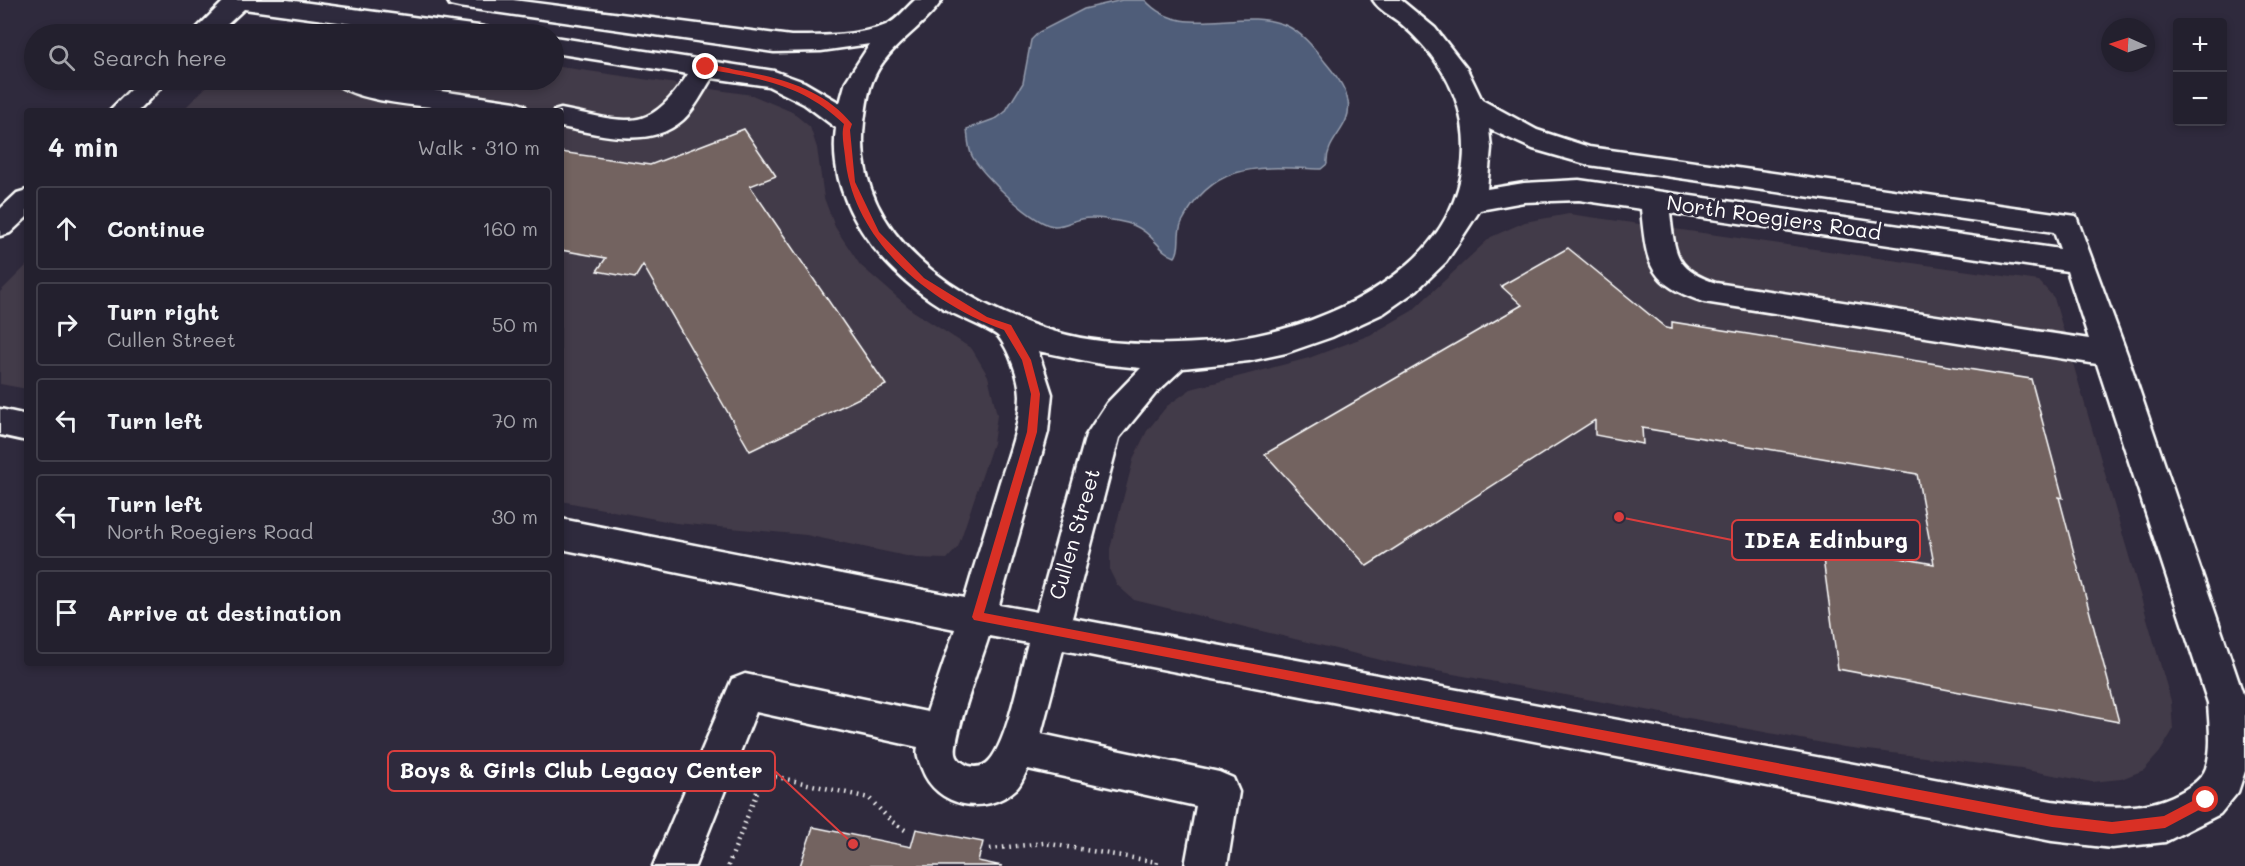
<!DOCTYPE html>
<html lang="en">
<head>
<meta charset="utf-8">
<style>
	body { margin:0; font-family:Mali,sans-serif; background:#2b2836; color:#f1f3f6 }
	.controls { position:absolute; right:18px; top:18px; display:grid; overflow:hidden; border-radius:6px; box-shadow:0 3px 9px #0003 }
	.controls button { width:54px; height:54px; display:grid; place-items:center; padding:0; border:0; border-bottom:2px solid #403e4a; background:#23202e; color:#f1f3f6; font:30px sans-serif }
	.compass { position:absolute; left:2101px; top:18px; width:54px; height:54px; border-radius:50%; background:#23202e; box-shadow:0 3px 9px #0003; rotate:273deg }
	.stop { position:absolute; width:18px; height:18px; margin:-14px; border:4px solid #d93025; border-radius:50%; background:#fff }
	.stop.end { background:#d93025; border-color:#fff; box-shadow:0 2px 6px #0008 }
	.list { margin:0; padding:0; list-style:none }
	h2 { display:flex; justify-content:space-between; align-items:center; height:78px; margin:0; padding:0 24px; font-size:26px }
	h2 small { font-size:20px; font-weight:400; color:#a3a3aa }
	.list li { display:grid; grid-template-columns:39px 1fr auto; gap:18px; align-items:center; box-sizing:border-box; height:84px; margin:0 12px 12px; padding:0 12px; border:2px solid #403e4a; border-radius:6px }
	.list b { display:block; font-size:22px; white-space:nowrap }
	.list p { margin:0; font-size:20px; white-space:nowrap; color:#a3a3aa }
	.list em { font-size:20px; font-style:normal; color:#a3a3aa }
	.icon { flex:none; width:33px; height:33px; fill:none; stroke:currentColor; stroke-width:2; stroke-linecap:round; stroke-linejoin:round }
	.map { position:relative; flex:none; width:2245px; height:866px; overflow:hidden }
	.search { position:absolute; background:#23202e; box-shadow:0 3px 9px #0003; left:24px; top:24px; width:540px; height:66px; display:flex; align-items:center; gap:15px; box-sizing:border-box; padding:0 21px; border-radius:33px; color:#a3a3aa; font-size:22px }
	.panel { position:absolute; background:#23202e; box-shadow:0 3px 9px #0003; left:24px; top:108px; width:540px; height:558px; border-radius:6px }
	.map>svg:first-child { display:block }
	.built { fill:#433b48 }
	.water { fill:#505d79; stroke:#969eaf; stroke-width:1.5 }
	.building { fill:#736360; stroke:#fff; stroke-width:1.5 }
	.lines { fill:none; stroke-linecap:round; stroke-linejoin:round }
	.minor-casing { stroke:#fff; stroke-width:5 }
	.path { stroke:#fff; stroke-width:4.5; stroke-dasharray:1.5 5; stroke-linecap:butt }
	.minor { fill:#2f2a3d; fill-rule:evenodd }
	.route { fill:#d93025 }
	.labels { text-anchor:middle; stroke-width:6; stroke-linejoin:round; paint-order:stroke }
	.street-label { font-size:21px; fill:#fff; stroke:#2f2a3d }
	.leader { fill:none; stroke:#da3e3e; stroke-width:2 }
	.callout-dot { fill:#da3e3e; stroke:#2f2a3d; stroke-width:2 }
	.callout { fill:#2f2a3d; stroke:#da3e3e; stroke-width:2 }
	.callout-label { font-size:22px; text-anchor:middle; font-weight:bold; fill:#fff }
</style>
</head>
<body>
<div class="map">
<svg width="2245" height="866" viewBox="0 0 2245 866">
	<rect width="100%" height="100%" fill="#2f2a3d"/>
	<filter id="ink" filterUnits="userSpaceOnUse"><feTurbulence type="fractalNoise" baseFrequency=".0167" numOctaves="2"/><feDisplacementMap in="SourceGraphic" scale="12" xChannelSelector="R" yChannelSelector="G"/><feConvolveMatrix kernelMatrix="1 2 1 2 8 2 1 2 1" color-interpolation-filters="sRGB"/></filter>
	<g filter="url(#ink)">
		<!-- built -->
		<path class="built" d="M270 23 346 34H258Z
			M554 66 752 95 792 112 810 127 817 148 824 198 835 227 860 265 913 311 972 349 988 376 997 415 993 443 958 547 947 559 916 558 806 535 676 523 561 501V111H182L213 80H554Z
			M1569 214 2039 281 2054 298 2171 701 2173 730 2160 752 2144 770 2121 779 2092 782 2021 769 1844 747 1389 662 1134 600 1117 585 1110 571V549L1134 457 1147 431 1167 406 1191 389 1309 358 1370 335 1412 311 1491 237 1525 222Z
			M27 265V389L0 384V292Z"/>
		<!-- water -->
		<path class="water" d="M1122 0H1145C1182 42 1239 6 1285 25 1302 32 1314 48 1325 62 1335 74 1345 86 1348 101 1353 128 1325 139 1327 164L1321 169C1260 167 1214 160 1182 222 1176 233 1182 248 1175 257 1158 252 1153 230 1127 223 1114 220 1095 216 1081 219 1072 221 1064 226 1055 226 1035 226 981 174 972 156 968 148 968 137 967 129L997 118 1005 112 1023 83 1031 40 1039 32 1084 9Z"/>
		<!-- building -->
		<path class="building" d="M744 129 776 176 750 186 886 385 750 451 643 265 635 278 597 271 606 258 561 250V152L650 165Z
			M1568 248 1666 328 1672 329V322L2031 379 2063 498 2059 497 2119 722 1838 669 1821 544 1934 564 1917 474 1642 428 1643 444 1595 435V420L1367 566 1265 454 1522 305 1501 286Z
			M813 827 911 847 916 829 983 842 978 861 1002 866H800Z"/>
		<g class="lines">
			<defs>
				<path id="minor" d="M225 0H287L479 26 488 28 492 34H426L244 9 217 34H191Z
					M447 0H513L791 36C821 36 858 36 886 25 896 21 907 7 915 0H942C922 30 886 46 872 82 867 95 866 109 864 122 851 236 960 304 1056 332 1093 343 1138 345 1176 344 1259 342 1342 320 1406 266 1449 230 1471 179 1462 123 1455 82 1430 48 1399 22 1390 15 1379 10 1373 0H1401L1435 28 1467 69 1482 100 1537 130 1589 147 2076 216 2127 354 2245 700V771L2238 792 2220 814 2165 842 2112 848 2052 841 1063 650 1041 734 1219 772 1233 778 1239 792 1227 866H1185L1196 806 1028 769C1024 775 1021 785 1016 789 986 817 936 807 922 769 919 761 916 755 918 747L756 712 695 866H653L732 679 745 674 927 712 955 629 561 549V519L965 598C976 560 988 522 999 485 1008 456 1020 426 1020 396 1020 378 1009 350 998 336 992 330 952 314 941 307 881 270 826 203 836 128L804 104 768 86 712 78C703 92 695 109 683 120 649 150 600 134 561 127V111H554L561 109C627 121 647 137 688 74L554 53V37L774 71 804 82 840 103 846 81 870 44 821 51 774 52 459 7 450 5ZM1489 129 1533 149 1589 165 2054 232 2060 249 1579 180 1524 183 1487 189 1491 148ZM1579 200 1641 209C1647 265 1647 283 1704 302L2097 364 2208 703C2209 724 2213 747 2206 768 2202 779 2190 787 2179 793 2140 814 2095 806 2052 801L1072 618 1119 438 1156 393 1183 368 1249 361 1286 353 1332 337 1384 313 1417 290 1446 262 1480 210 1524 202ZM1670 213 2067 271 2089 339 1716 283C1674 269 1675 253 1670 213ZM1038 351 1101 364 1141 368 1107 403 1086 435 1037 612 999 605 1048 432 1052 394ZM989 636 1028 643C1020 673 1008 739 990 760 984 767 977 768 969 766 964 764 957 760 956 754 953 736 982 658 989 636Z
					M140 80H168L138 111H109Z
					M333 80H366L515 102 524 105 528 111C493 111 352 109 333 80Z
					M27 190V217L10 233 0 236V209L17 193Z
					M0 409 27 415V441L0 435Z"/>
			</defs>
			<!-- minor casing -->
			<use href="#minor" class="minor-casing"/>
			<!-- path -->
			<path class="path" d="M990 849 1044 843 1157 862 1156 866
				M728 866 764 774 869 798 891 821 905 830"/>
			<!-- minor -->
			<use href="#minor" class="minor"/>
		</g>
	</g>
	<!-- route -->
	<path class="route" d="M704 65C714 64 726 68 736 70 778 77 824 89 852 124L850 130 855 182 879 232 924 278 987 317 1011 325 1031 360 1040 394 1037 432 984 613 2052 815 2112 822 2164 816 2206 794 2212 800 2210 804 2165 828 2112 834 2052 827 974 620 972 617 1027 432 1031 394 1022 360 1004 330C929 303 852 240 845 156 844 146 841 134 844 124 802 84 762 79 706 69Z"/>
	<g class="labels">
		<!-- street labels -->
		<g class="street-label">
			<text transform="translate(1774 218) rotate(8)" y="7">North Roegiers Road</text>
			<text transform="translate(1075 534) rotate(-74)" y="7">Cullen Street</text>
		</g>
	</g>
	<!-- callouts -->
	<path class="leader" d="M1619 517L1732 540M853 844L775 771"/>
	<g class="callout-dot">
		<circle cx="1619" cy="517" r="6"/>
		<circle cx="853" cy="844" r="6"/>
	</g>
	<g class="callout">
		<rect x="1732" y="520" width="188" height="40" rx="6"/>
		<rect x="388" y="751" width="387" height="40" rx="6"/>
	</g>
	<g class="callout-label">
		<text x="1826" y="548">IDEA Edinburg</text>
		<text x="581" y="778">Boys &amp; Girls Club Legacy Center</text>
	</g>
</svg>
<div class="controls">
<button>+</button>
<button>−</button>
</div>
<svg class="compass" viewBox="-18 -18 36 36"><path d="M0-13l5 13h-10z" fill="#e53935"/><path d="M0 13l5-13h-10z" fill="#a3a3aa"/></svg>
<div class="stop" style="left:2206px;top:800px"></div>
<div class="stop end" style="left:706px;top:67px"></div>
<div class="search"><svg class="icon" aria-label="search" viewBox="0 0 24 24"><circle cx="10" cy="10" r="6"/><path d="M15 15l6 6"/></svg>Search here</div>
<section class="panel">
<h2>4 min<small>Walk · 310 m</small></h2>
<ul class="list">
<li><svg class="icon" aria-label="ahead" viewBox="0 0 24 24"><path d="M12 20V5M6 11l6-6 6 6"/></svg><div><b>Continue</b></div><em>160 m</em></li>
<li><svg class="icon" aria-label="right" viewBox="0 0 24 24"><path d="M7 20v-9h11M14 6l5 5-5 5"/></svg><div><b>Turn right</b><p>Cullen Street</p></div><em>50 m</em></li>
<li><svg class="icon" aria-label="left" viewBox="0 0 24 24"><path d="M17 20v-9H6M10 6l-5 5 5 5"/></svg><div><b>Turn left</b></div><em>70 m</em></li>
<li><svg class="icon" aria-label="left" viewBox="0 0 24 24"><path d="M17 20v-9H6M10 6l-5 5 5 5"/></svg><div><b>Turn left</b><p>North Roegiers Road</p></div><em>30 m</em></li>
<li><svg class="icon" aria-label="arrive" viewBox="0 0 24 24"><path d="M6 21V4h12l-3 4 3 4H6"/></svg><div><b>Arrive at destination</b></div></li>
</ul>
</section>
</div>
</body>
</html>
